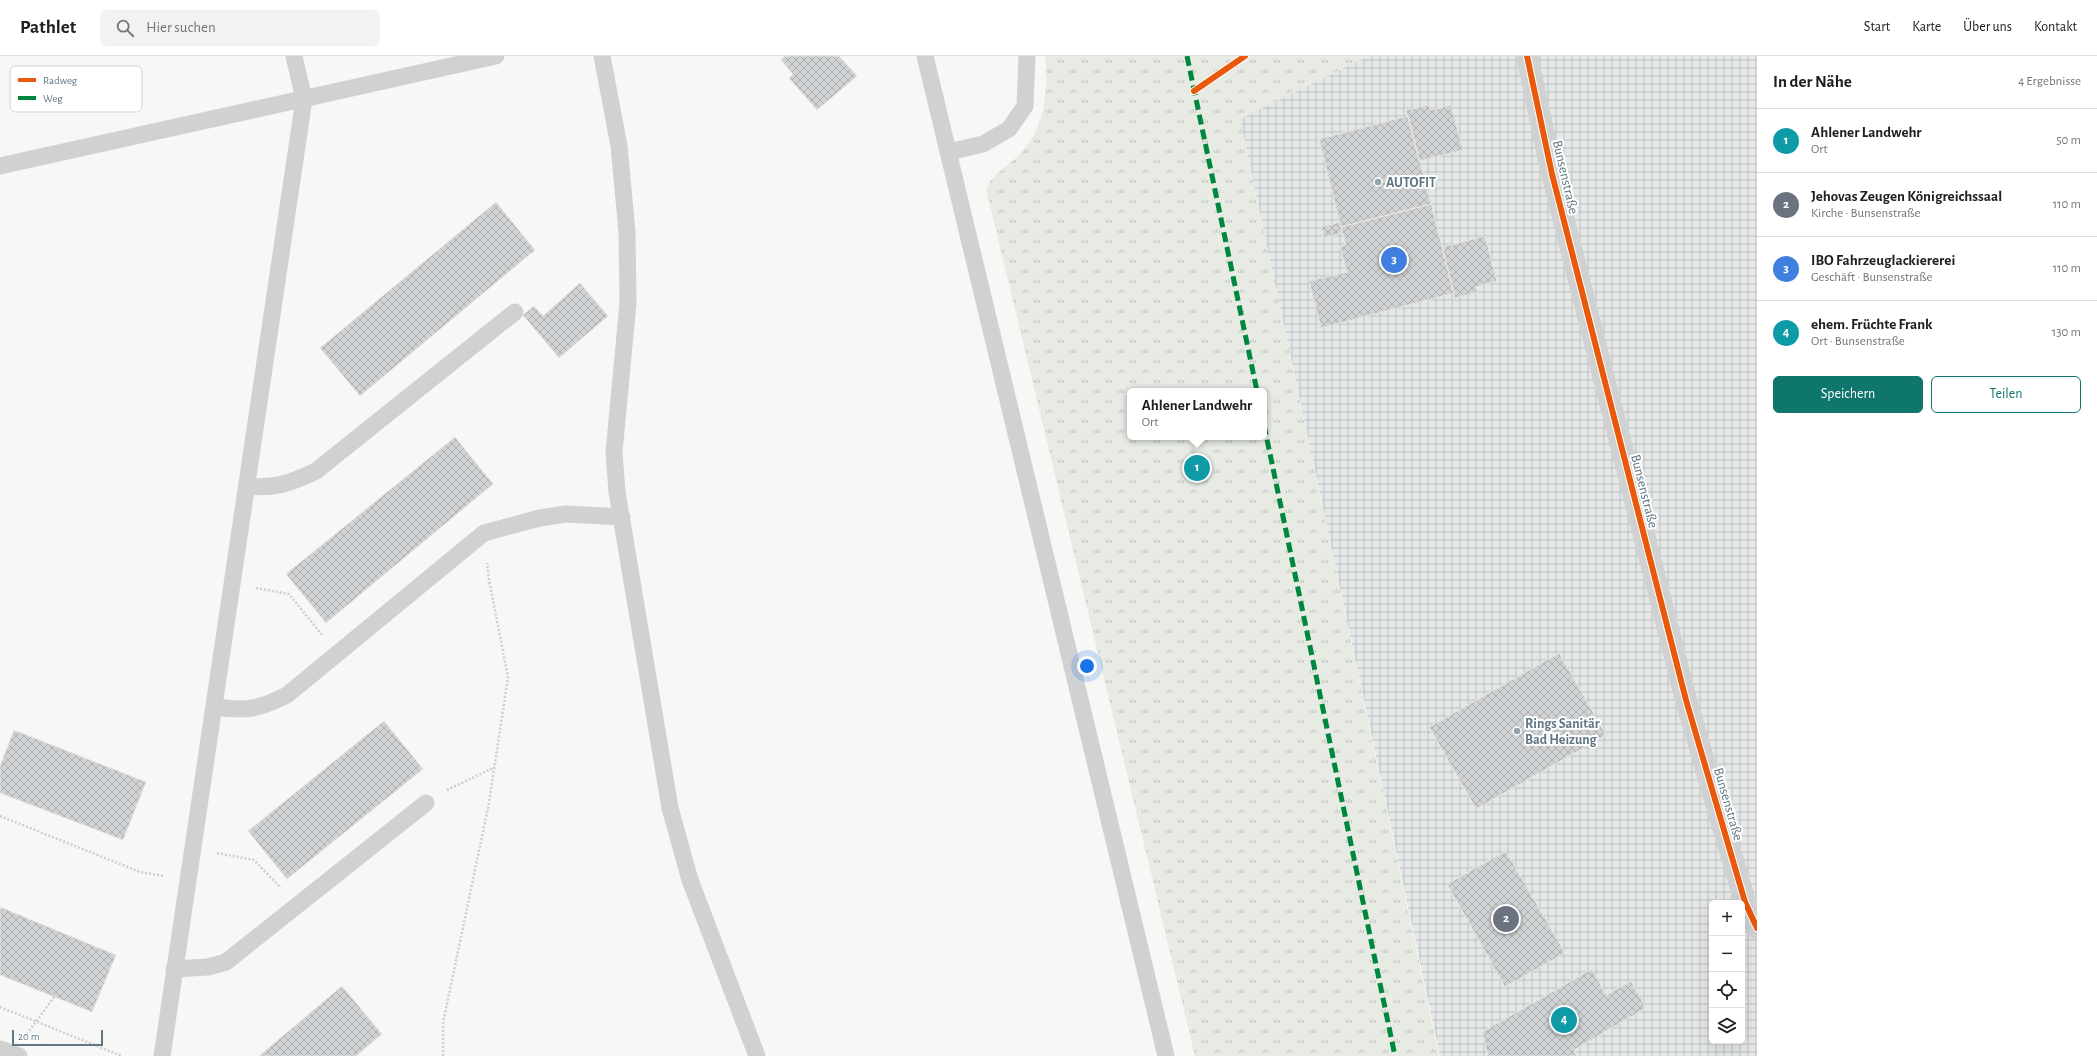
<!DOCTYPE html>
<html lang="de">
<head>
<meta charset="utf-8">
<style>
	body { margin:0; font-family:"Alegreya Sans",sans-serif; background:#f2f2f2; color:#202124 }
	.controls { position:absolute; right:12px; bottom:12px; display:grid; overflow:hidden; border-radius:6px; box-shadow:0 4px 16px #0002 }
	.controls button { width:36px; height:36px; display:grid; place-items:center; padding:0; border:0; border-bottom:1px solid #e0e0e0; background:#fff; color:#202124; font:20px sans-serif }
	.scale { position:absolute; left:12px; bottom:10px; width:91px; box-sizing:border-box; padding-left:4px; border:2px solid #607783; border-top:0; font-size:11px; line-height:14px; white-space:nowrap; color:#607783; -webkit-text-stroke:3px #fff; paint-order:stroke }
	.you { position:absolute; left:1087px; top:610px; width:14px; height:14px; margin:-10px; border:3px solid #fff; border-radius:50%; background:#1a73e8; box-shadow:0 0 0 6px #1a73e833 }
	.badge { display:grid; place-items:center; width:26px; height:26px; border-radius:50%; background:#0f766e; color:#fff; font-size:13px; font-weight:700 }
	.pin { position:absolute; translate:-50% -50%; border:2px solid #fff; box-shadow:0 1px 4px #0006 }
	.popup { position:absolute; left:1127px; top:332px; width:140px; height:52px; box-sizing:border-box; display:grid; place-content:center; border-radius:6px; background:#fff; filter:drop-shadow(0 1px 3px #0005); font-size:13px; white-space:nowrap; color:#757577 }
	.popup b { font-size:15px; color:#202124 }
	.popup::after { content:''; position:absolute; left:50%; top:100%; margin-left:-8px; border:8px solid transparent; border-top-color:#fff }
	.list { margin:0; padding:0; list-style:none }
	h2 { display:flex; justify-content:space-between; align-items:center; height:52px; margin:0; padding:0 16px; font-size:17px }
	h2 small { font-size:13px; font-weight:400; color:#757577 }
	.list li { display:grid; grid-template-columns:26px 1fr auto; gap:12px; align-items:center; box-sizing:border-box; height:64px; padding:0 16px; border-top:1px solid #e0e0e0 }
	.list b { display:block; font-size:15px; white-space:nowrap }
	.list p { margin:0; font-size:13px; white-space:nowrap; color:#757577 }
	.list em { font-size:13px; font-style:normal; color:#757577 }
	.actions { display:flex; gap:8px; padding:12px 16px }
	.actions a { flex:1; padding:9px 0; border:1px solid #0f766e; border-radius:6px; text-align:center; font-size:14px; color:#0f766e }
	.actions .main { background:#0f766e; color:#fff }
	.icon { flex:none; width:22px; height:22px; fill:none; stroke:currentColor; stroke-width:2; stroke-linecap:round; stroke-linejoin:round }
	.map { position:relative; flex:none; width:1757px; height:1000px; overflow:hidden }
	header { display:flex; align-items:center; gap:24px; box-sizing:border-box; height:56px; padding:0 20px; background:#fff; border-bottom:1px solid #e0e0e0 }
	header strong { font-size:19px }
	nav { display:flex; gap:22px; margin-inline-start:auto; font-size:14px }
	.search { width:280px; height:36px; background:#f2f2f2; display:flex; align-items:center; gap:10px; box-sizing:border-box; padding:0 14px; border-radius:6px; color:#757577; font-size:15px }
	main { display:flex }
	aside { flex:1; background:#fff }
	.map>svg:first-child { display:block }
	.industrial { fill:url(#industrial-grid); fill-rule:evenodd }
	.grass { fill:url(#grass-tufts); fill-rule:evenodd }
	.building { fill:url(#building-cross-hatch); stroke:#e6e6e6 }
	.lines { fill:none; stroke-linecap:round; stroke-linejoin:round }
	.path { stroke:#cccecf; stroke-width:2.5; stroke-dasharray:2 2; stroke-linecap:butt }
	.lane { stroke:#d0d1d1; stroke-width:17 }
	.street { stroke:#d0d1d1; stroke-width:22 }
	.quiet { stroke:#00873e; stroke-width:5; stroke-dasharray:10 5; stroke-linecap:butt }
	.cycleway-casing { stroke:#fff; stroke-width:8 }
	.cycleway { stroke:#e8590c; stroke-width:6 }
	.poi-dot { fill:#95a4ab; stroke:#fff; stroke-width:1.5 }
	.labels { text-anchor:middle; stroke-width:4; stroke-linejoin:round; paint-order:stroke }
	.street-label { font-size:14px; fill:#607783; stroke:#fff }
	.poi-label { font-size:14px; font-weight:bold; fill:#607783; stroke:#fff; text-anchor:start }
	.key { fill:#fff; stroke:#cfd6da; stroke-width:1 }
	.key-label { font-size:11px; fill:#607783 }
</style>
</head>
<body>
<header>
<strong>Pathlet</strong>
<div class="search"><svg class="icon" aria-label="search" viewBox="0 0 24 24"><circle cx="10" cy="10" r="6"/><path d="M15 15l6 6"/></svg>Hier suchen</div>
<nav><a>Start</a><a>Karte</a><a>Über uns</a><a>Kontakt</a></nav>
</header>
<main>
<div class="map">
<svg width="1757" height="1000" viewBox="0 0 1757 1000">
	<defs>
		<pattern id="industrial-grid" width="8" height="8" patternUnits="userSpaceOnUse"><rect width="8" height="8" fill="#e5e8e7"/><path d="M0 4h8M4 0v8" fill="none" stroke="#bdc1c1"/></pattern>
		<pattern id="grass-tufts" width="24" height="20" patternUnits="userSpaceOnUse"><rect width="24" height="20" fill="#e7ebe4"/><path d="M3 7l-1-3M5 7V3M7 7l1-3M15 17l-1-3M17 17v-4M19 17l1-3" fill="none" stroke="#bfc3be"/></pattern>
		<pattern id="building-cross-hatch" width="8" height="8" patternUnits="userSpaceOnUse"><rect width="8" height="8" fill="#d0d2d3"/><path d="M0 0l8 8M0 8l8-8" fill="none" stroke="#acafb1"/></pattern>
	</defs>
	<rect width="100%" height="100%" fill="#f7f7f6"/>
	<!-- industrial -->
	<path class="industrial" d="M1368 0H1757V1000H1440L1240 63ZM1712 847H1742V985H1712Z"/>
	<!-- grass -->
	<path class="grass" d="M1045 0H1368L1240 63 1439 1000H1195L986 133C993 117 1008 110 1020 98 1045 72 1049 34 1045 0ZM1130 335H1264V381H1130Z"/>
	<!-- building -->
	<path class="building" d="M785 0H839L857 20 817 54 789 22 793 18 781 4Z
		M1429 49 1430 54 1451 49 1463 94 1419 105 1406 54Z
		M1408 60 1431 148 1341 171 1319 83Z
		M496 146 535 194 360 340 320 292Z
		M1431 148 1454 237 1321 272 1309 225 1347 216 1340 191 1346 189 1341 171Z
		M1340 166 1342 177 1324 182 1321 171Z
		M1485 180 1497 225 1476 231 1478 236 1455 242 1442 191Z
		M580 227 608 260 559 302 523 259 534 250 543 260Z
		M455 381 493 428 326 567 286 518Z
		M1559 597 1606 679 1476 753 1429 671Z
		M384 665 423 713 287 823 248 775Z
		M14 674 146 726 123 784 0 737V710Z
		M1506 795 1565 897 1505 931 1447 828Z
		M0 851 116 899 92 956 0 919Z
		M1592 913 1606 939 1631 925 1646 952 1574 994 1577 1000H1488L1482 976Z
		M342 930 382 978 356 1000H259Z"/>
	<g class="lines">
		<!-- path -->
		<path class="path" d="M256 532 289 538 323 580
			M447 734 495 711
			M0 760 140 816 164 820
			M217 797 254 804 281 832
			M0 951 122 1000
			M27 978 54 941
			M443 1000V967L489 747 508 621 489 524 487 507"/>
		<!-- lane -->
		<path class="lane" d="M602 0 619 90 627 176 628 247 614 396 617 436 670 752 690 824 757 1000
			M925 0 1166 1000
			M949 96 983 88 1009 73 1025 50 1027 0
			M0 110 496 0
			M247 430C275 433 291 427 316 415L515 256
			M214 651C247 655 257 654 287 639L484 477 540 462 566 458 622 461
			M174 913 208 911 226 906 426 747
			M0 993 19 1000
			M162 1000 304 43 294 0"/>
		<!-- street -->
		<path class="street" d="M1527 0 1552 118 1686 644 1745 846 1757 872"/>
		<!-- quiet -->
		<path class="quiet" d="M1187 0 1257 335
			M1264 369 1395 1000"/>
		<defs>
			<path id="cycleway" d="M1527 0 1552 118 1686 644 1745 846 1757 872
				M1194 35 1245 0"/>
		</defs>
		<!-- cycleway casing -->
		<use href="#cycleway" class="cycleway-casing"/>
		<!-- cycleway -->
		<use href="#cycleway" class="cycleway"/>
	</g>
	<!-- markers -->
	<g class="poi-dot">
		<circle cx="1378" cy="126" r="4"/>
		<circle cx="1517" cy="675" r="4"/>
	</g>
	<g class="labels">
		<!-- street labels -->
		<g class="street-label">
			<text transform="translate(1566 121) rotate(77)" y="5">Bunsenstraße</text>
			<text transform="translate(1645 435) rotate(76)" y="5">Bunsenstraße</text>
			<text transform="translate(1729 748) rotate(74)" y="5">Bunsenstraße</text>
		</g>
		<!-- poi labels -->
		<g class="poi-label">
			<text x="1386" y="131">AUTOFIT</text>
			<text x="1525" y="672">Rings Sanitär<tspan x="1525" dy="16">Bad Heizung</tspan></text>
		</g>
	</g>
	<!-- legend -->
	<rect x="10" y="10" width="132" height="46" rx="6" class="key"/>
	<rect x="18" y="22" width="18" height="4" fill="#e8590c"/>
	<rect x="18" y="40" width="18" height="4" fill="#00873e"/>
	<g class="key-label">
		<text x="43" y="28">Radweg</text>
		<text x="43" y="46">Weg</text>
	</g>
</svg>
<div class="controls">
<button>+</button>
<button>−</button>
<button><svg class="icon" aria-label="locate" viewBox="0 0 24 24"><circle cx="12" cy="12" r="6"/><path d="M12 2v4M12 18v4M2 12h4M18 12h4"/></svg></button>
<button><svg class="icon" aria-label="layers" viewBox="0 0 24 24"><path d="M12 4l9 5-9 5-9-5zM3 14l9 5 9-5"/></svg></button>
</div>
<div class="scale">20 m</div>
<div class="you"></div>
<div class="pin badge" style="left:1197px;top:412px;background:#0f9aa8">1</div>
<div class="popup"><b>Ahlener Landwehr</b>Ort</div>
<div class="pin badge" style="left:1506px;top:863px;background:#6b7280">2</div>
<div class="pin badge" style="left:1394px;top:204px;background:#3f7fe0">3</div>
<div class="pin badge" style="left:1564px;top:964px;background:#0f9aa8">4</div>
</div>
<aside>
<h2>In der Nähe<small>4 Ergebnisse</small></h2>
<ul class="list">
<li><span class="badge" style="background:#0f9aa8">1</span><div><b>Ahlener Landwehr</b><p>Ort</p></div><em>50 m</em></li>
<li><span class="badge" style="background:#6b7280">2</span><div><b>Jehovas Zeugen Königreichssaal</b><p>Kirche · Bunsenstraße</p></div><em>110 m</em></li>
<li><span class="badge" style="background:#3f7fe0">3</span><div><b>IBO Fahrzeuglackiererei</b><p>Geschäft · Bunsenstraße</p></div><em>110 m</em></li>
<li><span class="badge" style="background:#0f9aa8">4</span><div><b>ehem. Früchte Frank</b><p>Ort · Bunsenstraße</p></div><em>130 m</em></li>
</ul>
<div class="actions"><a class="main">Speichern</a><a>Teilen</a></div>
</aside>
</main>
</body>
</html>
